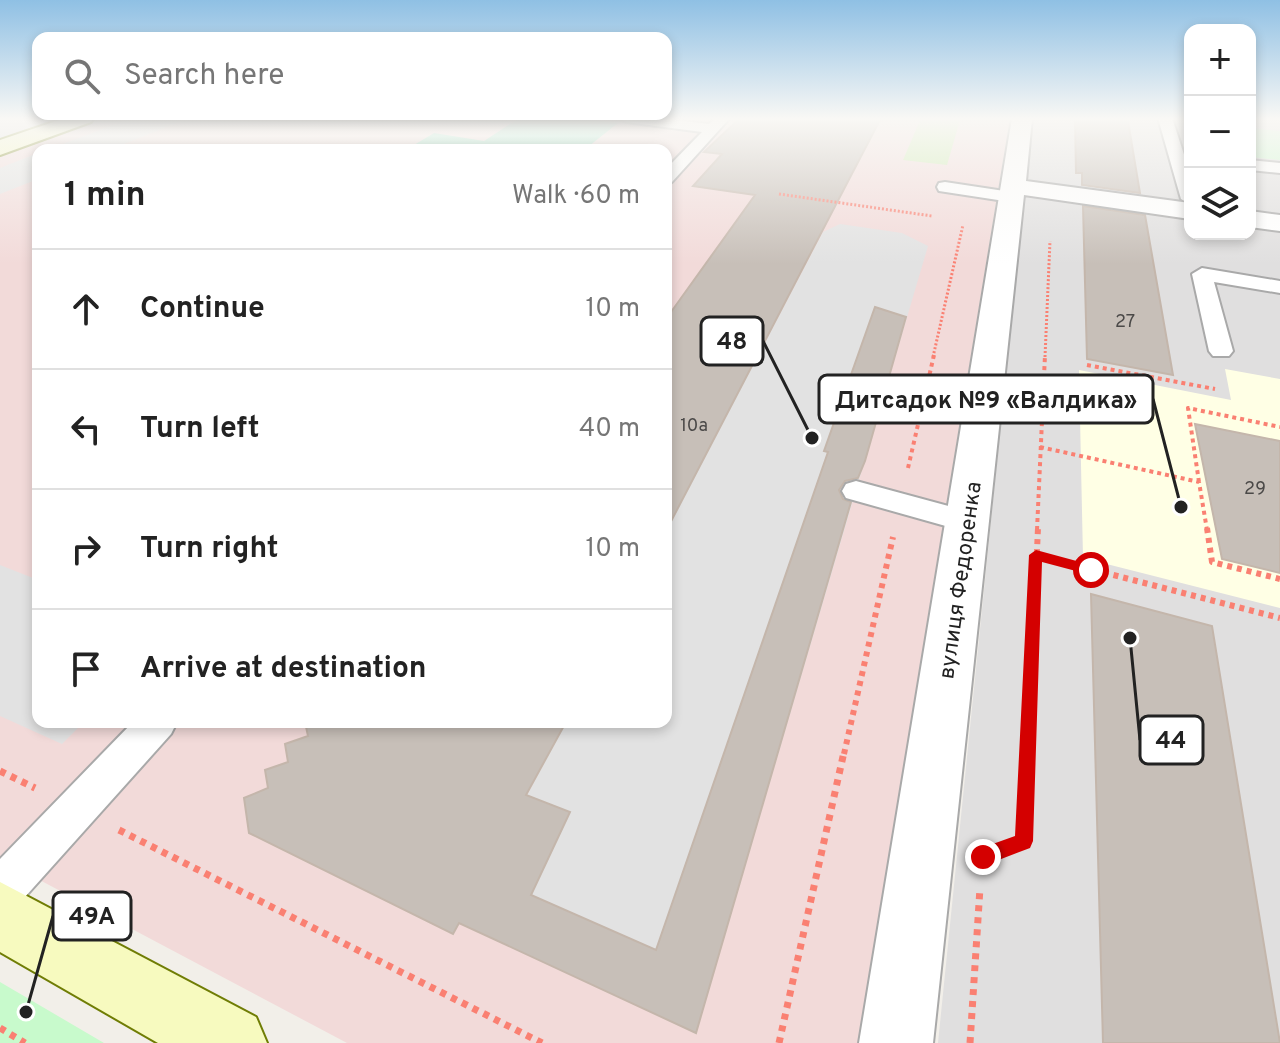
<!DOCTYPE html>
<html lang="en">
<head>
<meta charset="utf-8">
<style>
	body { margin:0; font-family:Overpass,sans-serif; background:#f2f2f2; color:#222 }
	.controls { position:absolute; right:24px; top:24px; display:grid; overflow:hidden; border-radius:16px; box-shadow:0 4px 12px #0003 }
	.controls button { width:72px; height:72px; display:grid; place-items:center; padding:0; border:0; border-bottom:2px solid #e0e0e0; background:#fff; color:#222; font:40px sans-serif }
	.stop { position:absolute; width:24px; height:24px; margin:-18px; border:6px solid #d40000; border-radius:50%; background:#fff }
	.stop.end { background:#d40000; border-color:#fff; box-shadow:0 2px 8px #0008 }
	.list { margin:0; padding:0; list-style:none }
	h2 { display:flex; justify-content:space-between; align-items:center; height:104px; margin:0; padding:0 32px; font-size:34px }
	h2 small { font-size:26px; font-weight:400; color:#767676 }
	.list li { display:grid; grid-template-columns:52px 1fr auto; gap:24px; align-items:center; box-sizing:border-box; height:120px; padding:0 32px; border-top:2px solid #e0e0e0 }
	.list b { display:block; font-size:30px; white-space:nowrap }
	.list em { font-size:26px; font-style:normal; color:#767676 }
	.icon { flex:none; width:44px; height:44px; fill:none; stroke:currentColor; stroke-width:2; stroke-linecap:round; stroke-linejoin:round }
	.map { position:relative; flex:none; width:1280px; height:1043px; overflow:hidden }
	.search { position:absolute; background:#fff; box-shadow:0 4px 12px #0003; left:32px; top:32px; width:640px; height:88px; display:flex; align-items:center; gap:20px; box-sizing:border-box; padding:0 28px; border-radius:16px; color:#767676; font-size:30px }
	.panel { position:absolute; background:#fff; box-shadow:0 4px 12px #0003; left:32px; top:144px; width:640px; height:584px; border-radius:16px }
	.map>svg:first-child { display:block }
	.residential { fill:#e0dfdf }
	.commercial { fill:#f2dad9; fill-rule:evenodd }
	.education { fill:#ffffe5 }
	.grass { fill:#cdebb0 }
	.park { fill:#c8facc }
	.pitch { fill:#88e0be }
	.parking { fill:#e2e2e2 }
	.building { fill:#c7bfb8; stroke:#c4b6ab; stroke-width:2 }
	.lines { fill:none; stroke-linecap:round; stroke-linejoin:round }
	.lane-casing { stroke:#a9a9a9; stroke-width:4 }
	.street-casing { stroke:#a9a9a9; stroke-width:4 }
	.secondary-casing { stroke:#707d05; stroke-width:4 }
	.path-far3 { stroke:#fa8072; stroke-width:3; stroke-dasharray:2 2; stroke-linecap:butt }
	.path-far2 { stroke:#fa8072; stroke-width:4; stroke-dasharray:4 4; stroke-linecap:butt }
	.path-far1 { stroke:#fa8072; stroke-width:6; stroke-dasharray:5 5; stroke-linecap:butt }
	.path { stroke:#fa8072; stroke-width:7; stroke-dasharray:6 6; stroke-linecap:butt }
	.lane { fill:#fff; fill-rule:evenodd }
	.street { fill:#fff; fill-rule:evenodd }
	.secondary { fill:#f7fabf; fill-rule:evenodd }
	.route { fill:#d40000 }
	.labels { text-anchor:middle; stroke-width:6; stroke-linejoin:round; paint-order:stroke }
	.number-label { font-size:18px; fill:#4b4948 }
	.street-label { font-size:22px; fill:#222; stroke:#fff }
	.leader { fill:none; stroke:#222; stroke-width:3 }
	.callout-dot { fill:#222; stroke:#fff; stroke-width:3 }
	.callout { fill:#fff; stroke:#222; stroke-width:3 }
	.callout-label { font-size:24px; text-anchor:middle; font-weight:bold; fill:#222 }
</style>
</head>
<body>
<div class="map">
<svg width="1280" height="1043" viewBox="0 0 1280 1043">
	<rect width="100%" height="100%" fill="#f2efe9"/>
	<!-- residential -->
	<path class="residential" d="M0 118H68L0 142Z
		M1032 118H1190V206L1025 183Z
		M1250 118H1280V218L1250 214Z
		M1024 196 1190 219V234H1250V228L1280 232V1043H938Z"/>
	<!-- commercial -->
	<path class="commercial" d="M97 118H1010L858 1043H347L0 859V153ZM38 150H666V722H38Z"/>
	<!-- education -->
	<path class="education" d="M1225 369 1280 379V608L1083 558 1079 370 1231 400Z"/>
	<!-- grass -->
	<path class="grass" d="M921 118 960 120 947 165 903 160Z"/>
	<!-- park -->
	<path class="park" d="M1250 128 1280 131V160L1250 157Z
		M0 982 104 1043H0Z"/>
	<!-- pitch -->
	<path class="pitch" d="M519 118H578L618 123 584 150 409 148 434 133 484 141Z"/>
	<!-- parking -->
	<path class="parking" d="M132 118H189L109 150H47Z
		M38 153V179L0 194V168Z
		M840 224 902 233 928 246 696 1033 459 923 566 722H666V531L823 232Z
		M0 565 38 580V722H84L62 744 0 716Z"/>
	<!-- building -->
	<path class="building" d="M740 118H881L666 531V319L755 195 693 186 722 154 704 152Z
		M1075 118 1128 121 1140 193 1082 185V173H1076Z
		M1083 206 1145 215 1173 375 1087 359Z
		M875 307 906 317 865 461 858 478 845 481 839 490 843 499 851 502 696 1033 459 923 453 934 249 833 244 798 268 788 265 770 288 762 285 744 308 736 305 722H566L526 795 570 812 531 895 656 950 828 452 824 451Z
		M1195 424 1280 441V573L1222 559Z
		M1091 594 1212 626 1280 1043H1103Z"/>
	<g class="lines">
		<defs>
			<path id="lane" d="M619 118H659L709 124 715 118 729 119 672 182 666 184V169L702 132 626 122Z
				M1158 118H1172L1190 173V204L1181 199Z
				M1250 160 1280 163V173L1250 170Z
				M945 182 1011 192 1020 197 1011 202 939 191 937 187 939 183Z
				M1202 268 1280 281V293L1214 282 1233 351 1229 356H1213L1209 351 1192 274Z
				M856 481 978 514 982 521 978 528 967 532 846 498 842 491 846 484Z
				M133 722H177L171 734 16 907 0 913V859Z"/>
			<path id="street" d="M1012 118H1032L1026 181 1190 203V219L1024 195 933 1043H859Z
				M1250 211 1280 215V231L1250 227Z"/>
			<path id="secondary" d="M65 118H94L91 122 0 155V140Z
				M0 882 256 1017 267 1043H158L0 952Z"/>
		</defs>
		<!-- lane casing -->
		<use href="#lane" class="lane-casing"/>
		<!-- street casing -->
		<use href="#street" class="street-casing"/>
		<!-- secondary casing -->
		<use href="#secondary" class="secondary-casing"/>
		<!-- path-far3 -->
		<path class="path-far3" d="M779 194 932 216
			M933 357 963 225
			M1045 357 1050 241"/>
		<!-- path-far2 -->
		<path class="path-far2" d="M1087 365 1215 389
			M1040 447 1199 482 1207 530
			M908 468 934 355
			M1199 482 1188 408 1280 427
			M1037 530 1045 355"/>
		<!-- path-far1 -->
		<path class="path-far1" d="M1207 528 1212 562 1280 579
			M1036 555 1280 618
			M844 754 893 537
			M1028 754 1038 528"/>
		<!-- path -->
		<path class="path" d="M0 771 35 788
			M119 830 542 1043
			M982 862 983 857 1024 841 1028 752
			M0 1028 25 1043
			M779 1043 844 752
			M970 1043 980 888"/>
		<!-- lane -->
		<use href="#lane" class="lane"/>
		<!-- street -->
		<use href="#street" class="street"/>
		<!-- secondary -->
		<use href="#secondary" class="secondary"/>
	</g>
	<!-- sky -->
	<linearGradient id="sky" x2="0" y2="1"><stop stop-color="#8fc0e4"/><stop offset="0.45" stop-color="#f9f8f5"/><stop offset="1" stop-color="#f9f8f5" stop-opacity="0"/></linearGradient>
	<rect width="1280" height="264" fill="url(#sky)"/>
	<!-- route -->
	<path class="route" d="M1036 550 1095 566 1098 570 1091 575 1042 562 1033 841 1030 848 983 866 976 864 973 857 976 850 1015 836 1029 555Z"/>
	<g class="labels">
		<!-- number labels -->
		<g class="number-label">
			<text x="1125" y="327">27</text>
			<text x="694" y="431">10а</text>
			<text x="1255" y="494">29</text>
		</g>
		<!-- street labels -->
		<g class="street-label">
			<text transform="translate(959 580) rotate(-82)" y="8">вулиця Федоренка</text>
		</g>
	</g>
	<!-- callouts -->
	<path class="leader" d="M812 438L763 341M1181 507L1153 399M1130 638L1140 740M26 1012L53 916"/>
	<g class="callout-dot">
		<circle cx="812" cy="438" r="8"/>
		<circle cx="1181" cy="507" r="8"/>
		<circle cx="1130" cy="638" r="8"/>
		<circle cx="26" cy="1012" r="8"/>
	</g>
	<g class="callout">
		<rect x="701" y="317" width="62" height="48" rx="8"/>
		<rect x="819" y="375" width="334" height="48" rx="8"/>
		<rect x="1140" y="716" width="63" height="48" rx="8"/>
		<rect x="53" y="892" width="78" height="48" rx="8"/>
	</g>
	<g class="callout-label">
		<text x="732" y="349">48</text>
		<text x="986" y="408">Дитсадок №9 «Валдика»</text>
		<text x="1171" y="748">44</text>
		<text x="92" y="924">49А</text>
	</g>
</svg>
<div class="controls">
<button>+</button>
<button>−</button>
<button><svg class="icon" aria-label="layers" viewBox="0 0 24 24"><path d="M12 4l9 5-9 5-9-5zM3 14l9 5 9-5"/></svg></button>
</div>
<div class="stop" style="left:1091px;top:570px"></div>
<div class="stop end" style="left:983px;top:857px"></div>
<div class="search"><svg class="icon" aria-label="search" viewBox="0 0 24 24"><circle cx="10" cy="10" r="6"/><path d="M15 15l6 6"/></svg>Search here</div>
<section class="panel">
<h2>1 min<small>Walk · 60 m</small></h2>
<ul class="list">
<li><svg class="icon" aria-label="ahead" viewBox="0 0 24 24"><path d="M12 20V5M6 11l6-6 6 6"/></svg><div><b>Continue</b></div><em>10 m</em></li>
<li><svg class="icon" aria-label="left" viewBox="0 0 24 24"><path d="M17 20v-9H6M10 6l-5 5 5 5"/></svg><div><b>Turn left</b></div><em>40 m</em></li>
<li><svg class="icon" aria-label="right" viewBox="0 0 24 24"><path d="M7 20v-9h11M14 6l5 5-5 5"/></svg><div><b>Turn right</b></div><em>10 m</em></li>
<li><svg class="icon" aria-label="arrive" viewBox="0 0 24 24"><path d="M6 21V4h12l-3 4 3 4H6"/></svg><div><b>Arrive at destination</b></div></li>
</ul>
</section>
</div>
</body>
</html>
